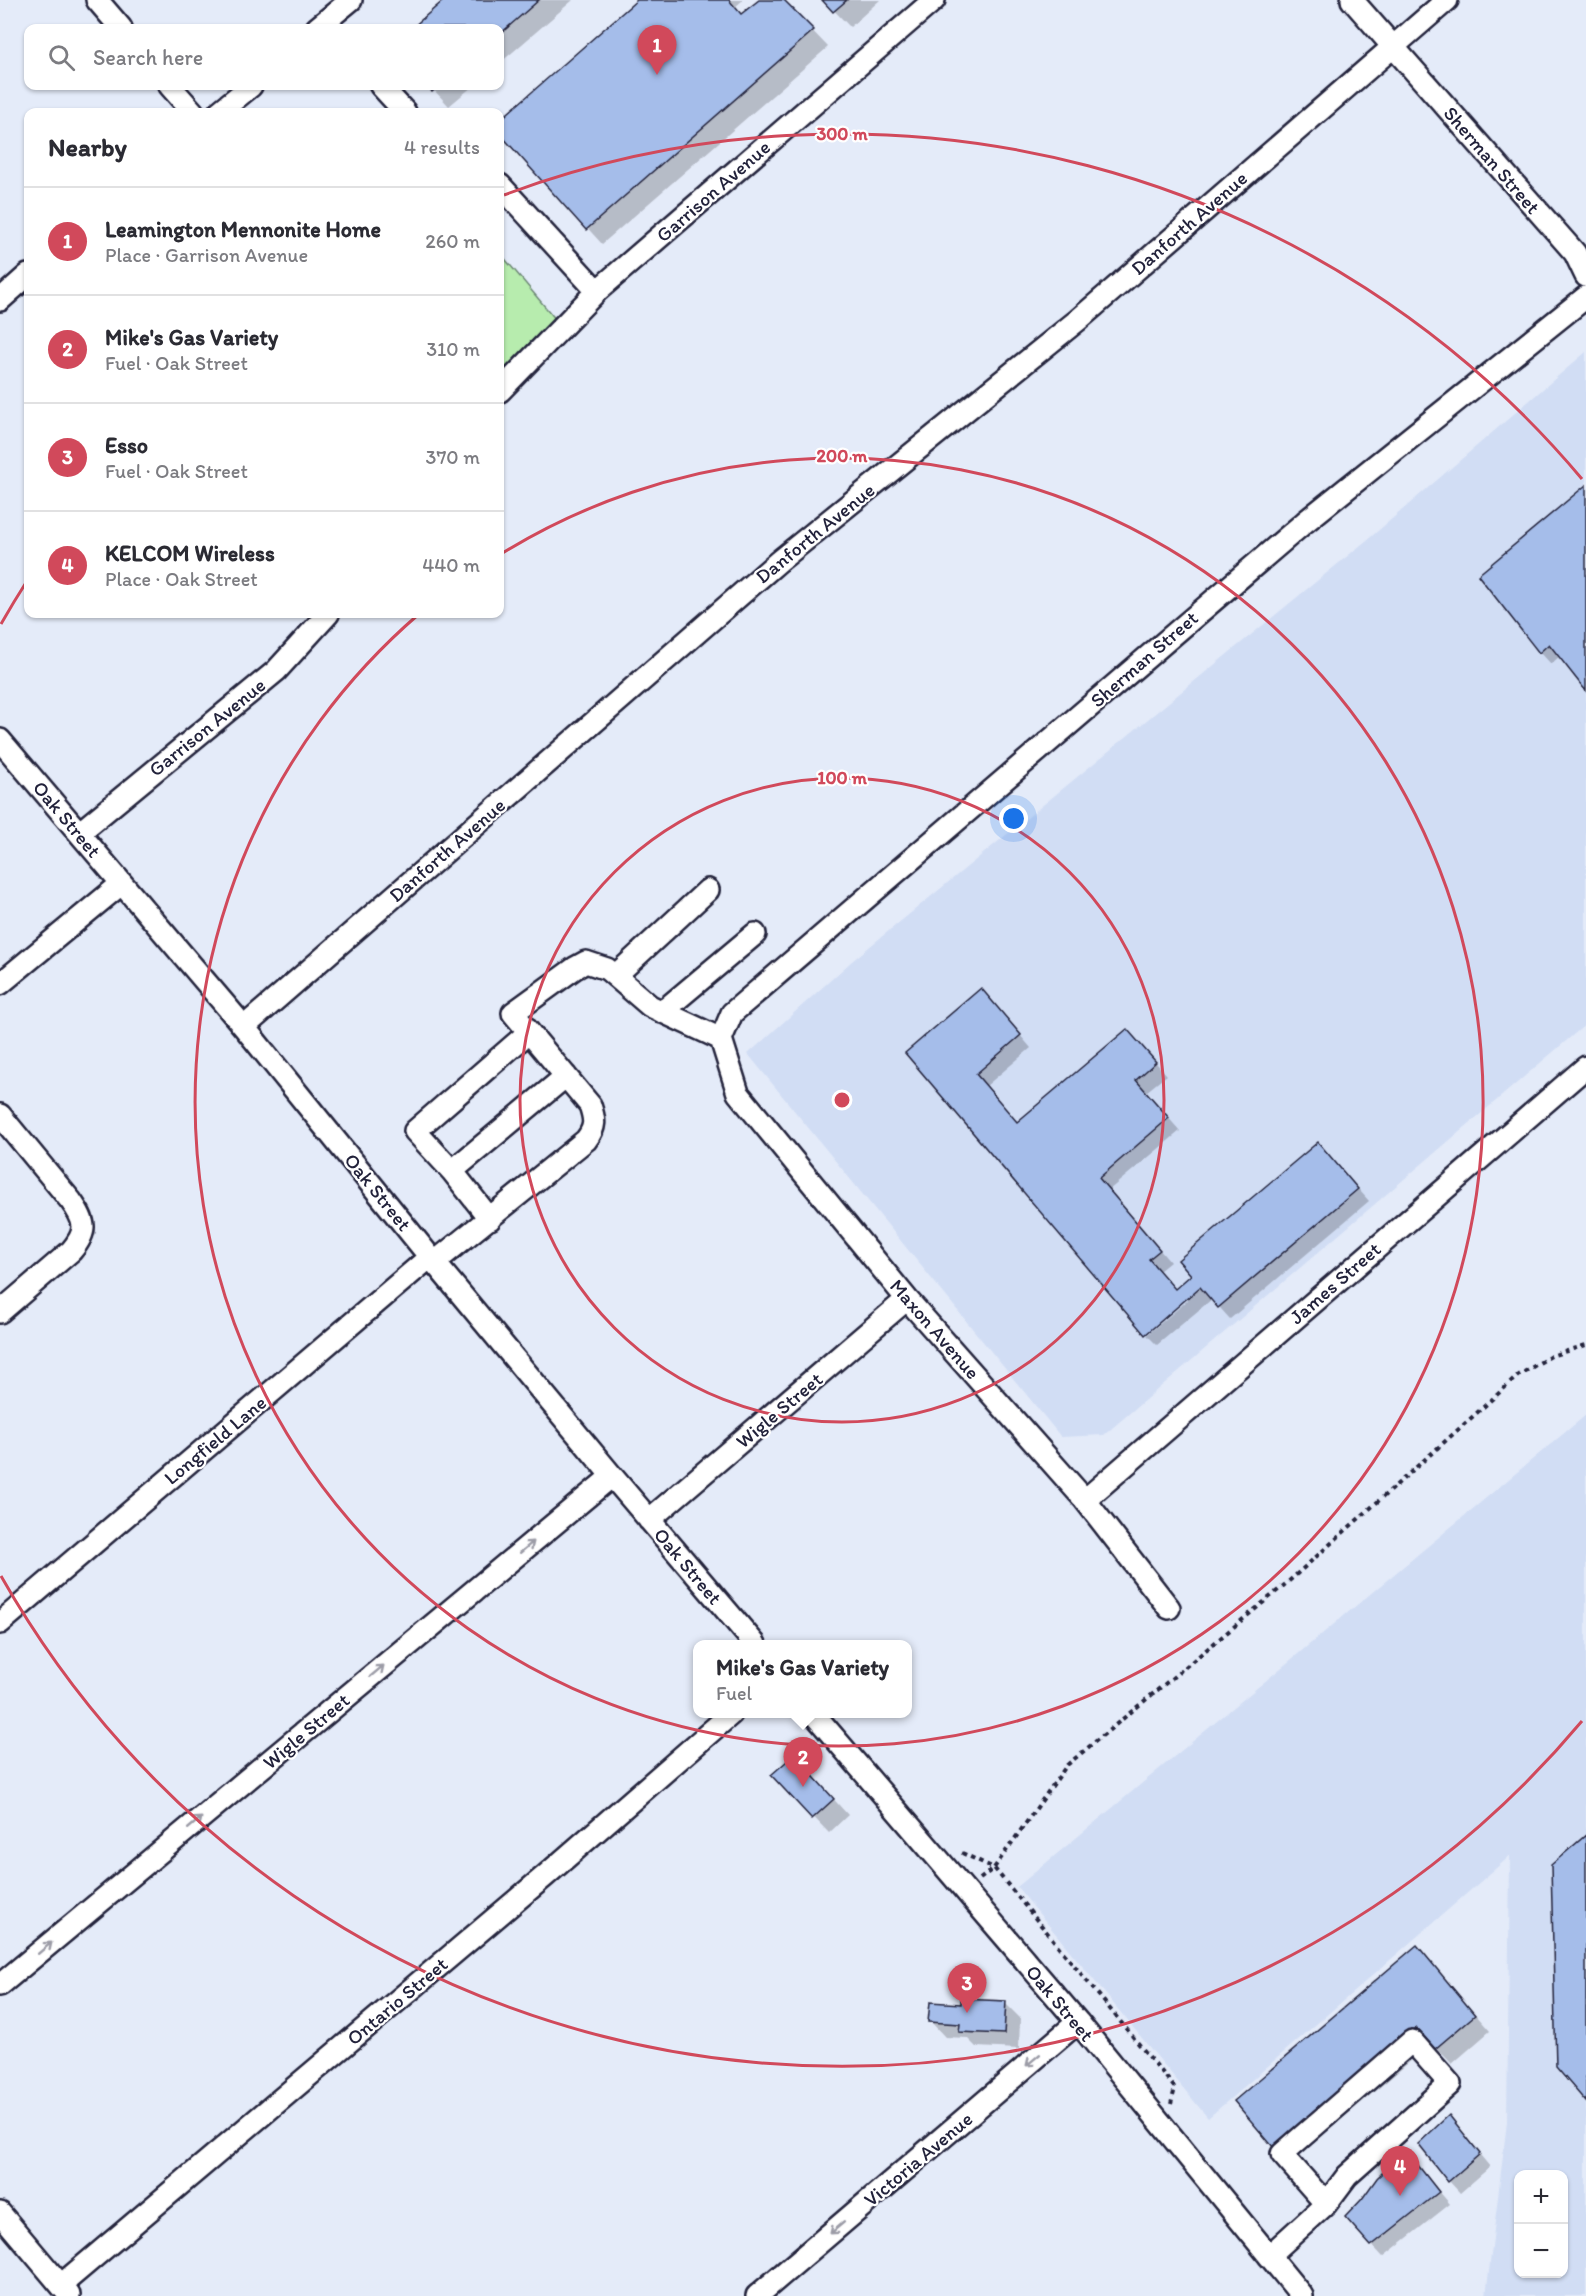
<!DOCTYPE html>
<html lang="en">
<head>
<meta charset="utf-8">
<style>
	body { margin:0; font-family:Itim,sans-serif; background:#f2f2f3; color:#2b2b33 }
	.controls { position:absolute; right:18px; bottom:18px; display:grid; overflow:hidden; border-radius:12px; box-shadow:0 2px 4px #0004 }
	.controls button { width:54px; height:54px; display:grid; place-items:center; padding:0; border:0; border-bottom:2px solid #e1e1e2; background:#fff; color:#2b2b33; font:30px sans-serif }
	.you { position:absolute; left:1014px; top:819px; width:21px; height:21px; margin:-15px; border:4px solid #fff; border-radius:50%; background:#1a73e8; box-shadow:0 0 0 9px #1a73e833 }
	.badge { display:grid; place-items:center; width:39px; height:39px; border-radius:50%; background:#d1495b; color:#fff; font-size:20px; font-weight:700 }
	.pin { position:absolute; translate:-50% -50px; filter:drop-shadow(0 2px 3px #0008) }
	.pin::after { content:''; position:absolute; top:32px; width:21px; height:18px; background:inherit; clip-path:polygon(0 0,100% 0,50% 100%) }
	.popup { position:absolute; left:693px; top:1640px; width:219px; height:78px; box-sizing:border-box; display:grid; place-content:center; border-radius:12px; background:#fff; filter:drop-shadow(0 2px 4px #0005); font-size:20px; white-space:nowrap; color:#7c7c81 }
	.popup b { font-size:22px; color:#2b2b33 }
	.popup::after { content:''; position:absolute; left:50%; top:100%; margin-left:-12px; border:12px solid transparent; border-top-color:#fff }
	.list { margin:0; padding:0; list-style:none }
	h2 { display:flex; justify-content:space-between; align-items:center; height:78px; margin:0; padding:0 24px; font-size:26px }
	h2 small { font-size:20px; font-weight:400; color:#7c7c81 }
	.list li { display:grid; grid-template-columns:39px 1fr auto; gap:18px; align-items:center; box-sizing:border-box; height:108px; padding:0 24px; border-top:2px solid #e1e1e2 }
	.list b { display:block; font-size:22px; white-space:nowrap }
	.list p { margin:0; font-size:20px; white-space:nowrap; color:#7c7c81 }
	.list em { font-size:20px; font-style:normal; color:#7c7c81 }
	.icon { flex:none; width:33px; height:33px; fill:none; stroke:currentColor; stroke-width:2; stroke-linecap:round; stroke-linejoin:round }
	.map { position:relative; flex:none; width:1586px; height:2296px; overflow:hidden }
	.search { position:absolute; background:#fff; box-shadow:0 2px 4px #0004; left:24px; top:24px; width:480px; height:66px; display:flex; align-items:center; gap:15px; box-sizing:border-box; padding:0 21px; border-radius:12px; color:#7c7c81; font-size:22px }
	.panel { position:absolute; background:#fff; box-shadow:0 2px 4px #0004; left:24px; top:108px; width:480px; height:510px; border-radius:12px }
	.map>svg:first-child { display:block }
	.built { fill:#d1ddf4; fill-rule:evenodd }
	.green { fill:#b7ecae; stroke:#6c8774; stroke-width:1.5 }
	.shadow { fill:#0003 }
	.building { fill:#a5bdea; stroke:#22223b; stroke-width:1.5 }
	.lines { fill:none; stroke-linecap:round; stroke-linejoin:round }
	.minor-casing { stroke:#22223b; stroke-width:26 }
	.path { stroke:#22223b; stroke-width:4; stroke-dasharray:4.5 4.5; stroke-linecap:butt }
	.minor { stroke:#fff; stroke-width:21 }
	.oneway { stroke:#9c9ca7 }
	.ring { fill:none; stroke:#d1495b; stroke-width:3 }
	.labels { text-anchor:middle; stroke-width:4.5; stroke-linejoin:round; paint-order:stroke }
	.street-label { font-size:20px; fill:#22223b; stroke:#fff }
	.centre { fill:#d1495b; stroke:#fff; stroke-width:3 }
	.ring-label { font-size:18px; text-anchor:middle; font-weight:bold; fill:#d1495b; stroke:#fff; stroke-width:4.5; stroke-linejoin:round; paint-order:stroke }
</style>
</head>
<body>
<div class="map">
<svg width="1586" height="2296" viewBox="0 0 1586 2296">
	<rect width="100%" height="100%" fill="#e4ebf9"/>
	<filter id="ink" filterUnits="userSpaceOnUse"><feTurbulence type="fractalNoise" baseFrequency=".0167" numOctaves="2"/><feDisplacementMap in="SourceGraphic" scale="12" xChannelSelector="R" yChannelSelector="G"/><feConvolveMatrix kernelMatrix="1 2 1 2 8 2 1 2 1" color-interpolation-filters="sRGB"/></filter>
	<g filter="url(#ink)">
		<!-- built -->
		<path class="built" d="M1586 352V1024L1104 1435 1061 1437 748 1054 852 961 1372 536Z
			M1586 1415V2296H1486L1507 2122 1510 1856 1208 2118 1017 1887ZM1518 2174H1564V2274H1518Z"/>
		<!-- green -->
		<path class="green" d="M500 253 562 327 500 391Z"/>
		<!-- shadow -->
		<path class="shadow" d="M446 0H573L500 63V28H414Z
			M639 0H743L735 7 742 15 761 0H783L828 47 602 244 500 132V122Z
			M824 0H880L850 27Z
			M430 86H473L449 106Z
			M1586 487V688L1560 656 1551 664 1540 652 1480 576Z
			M992 1002 1031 1048 986 1086 1018 1124 1127 1031 1167 1075 1146 1092 1180 1131 1109 1190 1170 1262 1159 1271 1176 1291 1193 1276 1318 1144 1369 1201 1230 1319 1212 1299 1157 1345 1147 1335 1188 1300 1186 1298 1145 1333 907 1053Z
			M809 1772 848 1815 829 1833 773 1775Z
			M1416 1947 1490 2031 1452 2064 1432 2043 1291 2162Z
			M1005 2003 1020 2018 1019 2049 976 2047 967 2038 945 2037 930 2021Z
			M1449 2117 1490 2167 1460 2193 1449 2181Z
			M1406 2153 1450 2204 1383 2257 1372 2245Z"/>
		<!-- building -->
		<path class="building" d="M444 0H539L500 34V28H412Z
			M637 0H729L741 14 759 0H784L814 30 586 230 500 134V120Z
			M822 0H847L833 12Z
			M428 86H439L432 92Z
			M1586 485V691L1549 644 1539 653 1478 575Z
			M981 988 1021 1035 976 1074 1017 1122 1127 1029 1156 1062 1136 1080 1169 1118 1099 1178 1160 1250 1149 1259 1175 1289 1191 1275 1178 1260 1318 1142 1358 1189 1218 1308 1200 1287 1145 1335 905 1053Z
			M794 1755 834 1799 812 1819 771 1775Z
			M1586 1835V2102L1556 2067 1551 1865Z
			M1586 1835V2102L1556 2067 1551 1865Z
			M1417 1945 1475 2015 1435 2049 1416 2028 1274 2148 1234 2101Z
			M961 1999 1006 2001 1004 2034 959 2032 960 2024 928 2022 930 2002 961 2004Z
			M1449 2115 1480 2154 1448 2182 1418 2144Z
			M1406 2150 1439 2192 1371 2246 1345 2217 1362 2199 1377 2178Z"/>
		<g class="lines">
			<defs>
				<path id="minor" d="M97 0 121 28
					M1352 0 1575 253 1586 276
					M317 28 351 0
					M170 86 193 112
					M381 86 405 112
					M219 112 251 86
					M500 185 597 291
					M0 300 28 275
					M500 391 597 291 934 0
					M0 740 244 1027 430 1257 612 1476 755 1644
					M79 833 276 671 328 614
					M615 976 708 890
					M0 984 121 884
					M662 1012 755 934
					M244 1027 779 561 1078 320 1447 0
					M721 1039 732 1013 1305 522 1586 297
					M721 1039 738 1093 907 1299 1085 1500 1169 1608
					M0 1115 71 1201C86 1222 88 1231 71 1251L0 1312
					M452 1171 566 1076
					M490 1219 452 1171 415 1131 529 1032
					M435 1262 586 1140C596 1127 595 1120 590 1105L513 1013 575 968 586 962 607 969 650 1006 721 1039
					M1085 1500 1586 1067
					M649 1520 907 1299
					M0 1623 430 1257
					M814 1714 1078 2022 1302 2296
					M0 1985 612 1476
					M0 2213 69 2295
					M1269 2256 1326 2204 1347 2176 1450 2084 1412 2041 1282 2154 1326 2204
					M61 2285 545 1876 731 1714
					M757 2296 1078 2022"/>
			</defs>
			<!-- minor casing -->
			<use href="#minor" class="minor-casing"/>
			<!-- path -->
			<path class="path" d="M962 1853 994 1868 1175 2088 1171 2104
				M980 1879 994 1868 1067 1765 1288 1582 1519 1375 1551 1356 1586 1345"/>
			<!-- minor -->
			<use href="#minor" class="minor"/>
		</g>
		<!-- one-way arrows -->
		<defs><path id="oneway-shaft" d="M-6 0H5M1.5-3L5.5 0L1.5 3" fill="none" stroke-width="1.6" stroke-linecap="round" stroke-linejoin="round" transform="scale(1.5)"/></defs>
		<g class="oneway">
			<use href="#oneway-shaft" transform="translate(527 1547) rotate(-40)"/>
			<use href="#oneway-shaft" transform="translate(377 1671) rotate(-40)"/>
			<use href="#oneway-shaft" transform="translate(195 1823) rotate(-40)"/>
			<use href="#oneway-shaft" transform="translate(45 1948) rotate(-40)"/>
			<use href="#oneway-shaft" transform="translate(1033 2060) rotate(140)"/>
			<use href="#oneway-shaft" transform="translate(837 2228) rotate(140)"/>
		</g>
	</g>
	<!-- distance rings -->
	<g class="ring">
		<circle cx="842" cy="1100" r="322"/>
		<path d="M501 554A644 644 0 1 1 419 614"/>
		<path d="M1582 1721A966 966 0 0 1 1 1576M1 624A966 966 0 0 1 27 581M504 195A966 966 0 0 1 1582 479"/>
	</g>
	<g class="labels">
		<!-- street labels -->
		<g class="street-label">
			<text transform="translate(1492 160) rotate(49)" y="7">Sherman Street</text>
			<text transform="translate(713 191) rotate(-41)" y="7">Garrison Avenue</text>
			<text transform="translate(1189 223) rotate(-41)" y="7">Danforth Avenue</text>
			<text transform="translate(815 533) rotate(-39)" y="7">Danforth Avenue</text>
			<text transform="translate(1144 659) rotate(-41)" y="7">Sherman Street</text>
			<text transform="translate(207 727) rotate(-39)" y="7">Garrison Avenue</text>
			<text transform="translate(67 819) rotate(50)" y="7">Oak Street</text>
			<text transform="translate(447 850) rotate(-41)" y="7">Danforth Avenue</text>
			<text transform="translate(378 1192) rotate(51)" y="7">Oak Street</text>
			<text transform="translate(1335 1283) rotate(-41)" y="7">James Street</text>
			<text transform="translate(935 1329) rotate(49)" y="7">Maxon Avenue</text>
			<text transform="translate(779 1410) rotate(-40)" y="7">Wigle Street</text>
			<text transform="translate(215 1440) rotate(-40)" y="7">Longfield Lane</text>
			<text transform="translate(688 1566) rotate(50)" y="7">Oak Street</text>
			<text transform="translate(306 1731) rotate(-40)" y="7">Wigle Street</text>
			<text transform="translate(397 2001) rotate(-40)" y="7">Ontario Street</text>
			<text transform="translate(1060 2003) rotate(50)" y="7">Oak Street</text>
			<text transform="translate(918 2159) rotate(-40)" y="7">Victoria Avenue</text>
		</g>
	</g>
	<circle cx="842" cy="1100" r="9" class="centre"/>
	<g class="ring-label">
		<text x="842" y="140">300 m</text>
		<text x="842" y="462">200 m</text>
		<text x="842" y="784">100 m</text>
	</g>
</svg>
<div class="controls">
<button>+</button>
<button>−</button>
</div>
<div class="you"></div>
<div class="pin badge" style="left:657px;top:75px">1</div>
<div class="pin badge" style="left:803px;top:1787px">2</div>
<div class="popup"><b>Mike's Gas Variety</b>Fuel</div>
<div class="pin badge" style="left:967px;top:2013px">3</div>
<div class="pin badge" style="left:1400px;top:2196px">4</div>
<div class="search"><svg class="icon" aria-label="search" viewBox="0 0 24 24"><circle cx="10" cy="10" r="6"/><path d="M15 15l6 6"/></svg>Search here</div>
<section class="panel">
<h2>Nearby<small>4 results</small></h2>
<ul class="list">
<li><span class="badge">1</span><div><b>Leamington Mennonite Home</b><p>Place · Garrison Avenue</p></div><em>260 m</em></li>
<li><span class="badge">2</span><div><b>Mike's Gas Variety</b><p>Fuel · Oak Street</p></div><em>310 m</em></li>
<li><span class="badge">3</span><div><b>Esso</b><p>Fuel · Oak Street</p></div><em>370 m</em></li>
<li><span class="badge">4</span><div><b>KELCOM Wireless</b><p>Place · Oak Street</p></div><em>440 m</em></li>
</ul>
</section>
</div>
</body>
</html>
